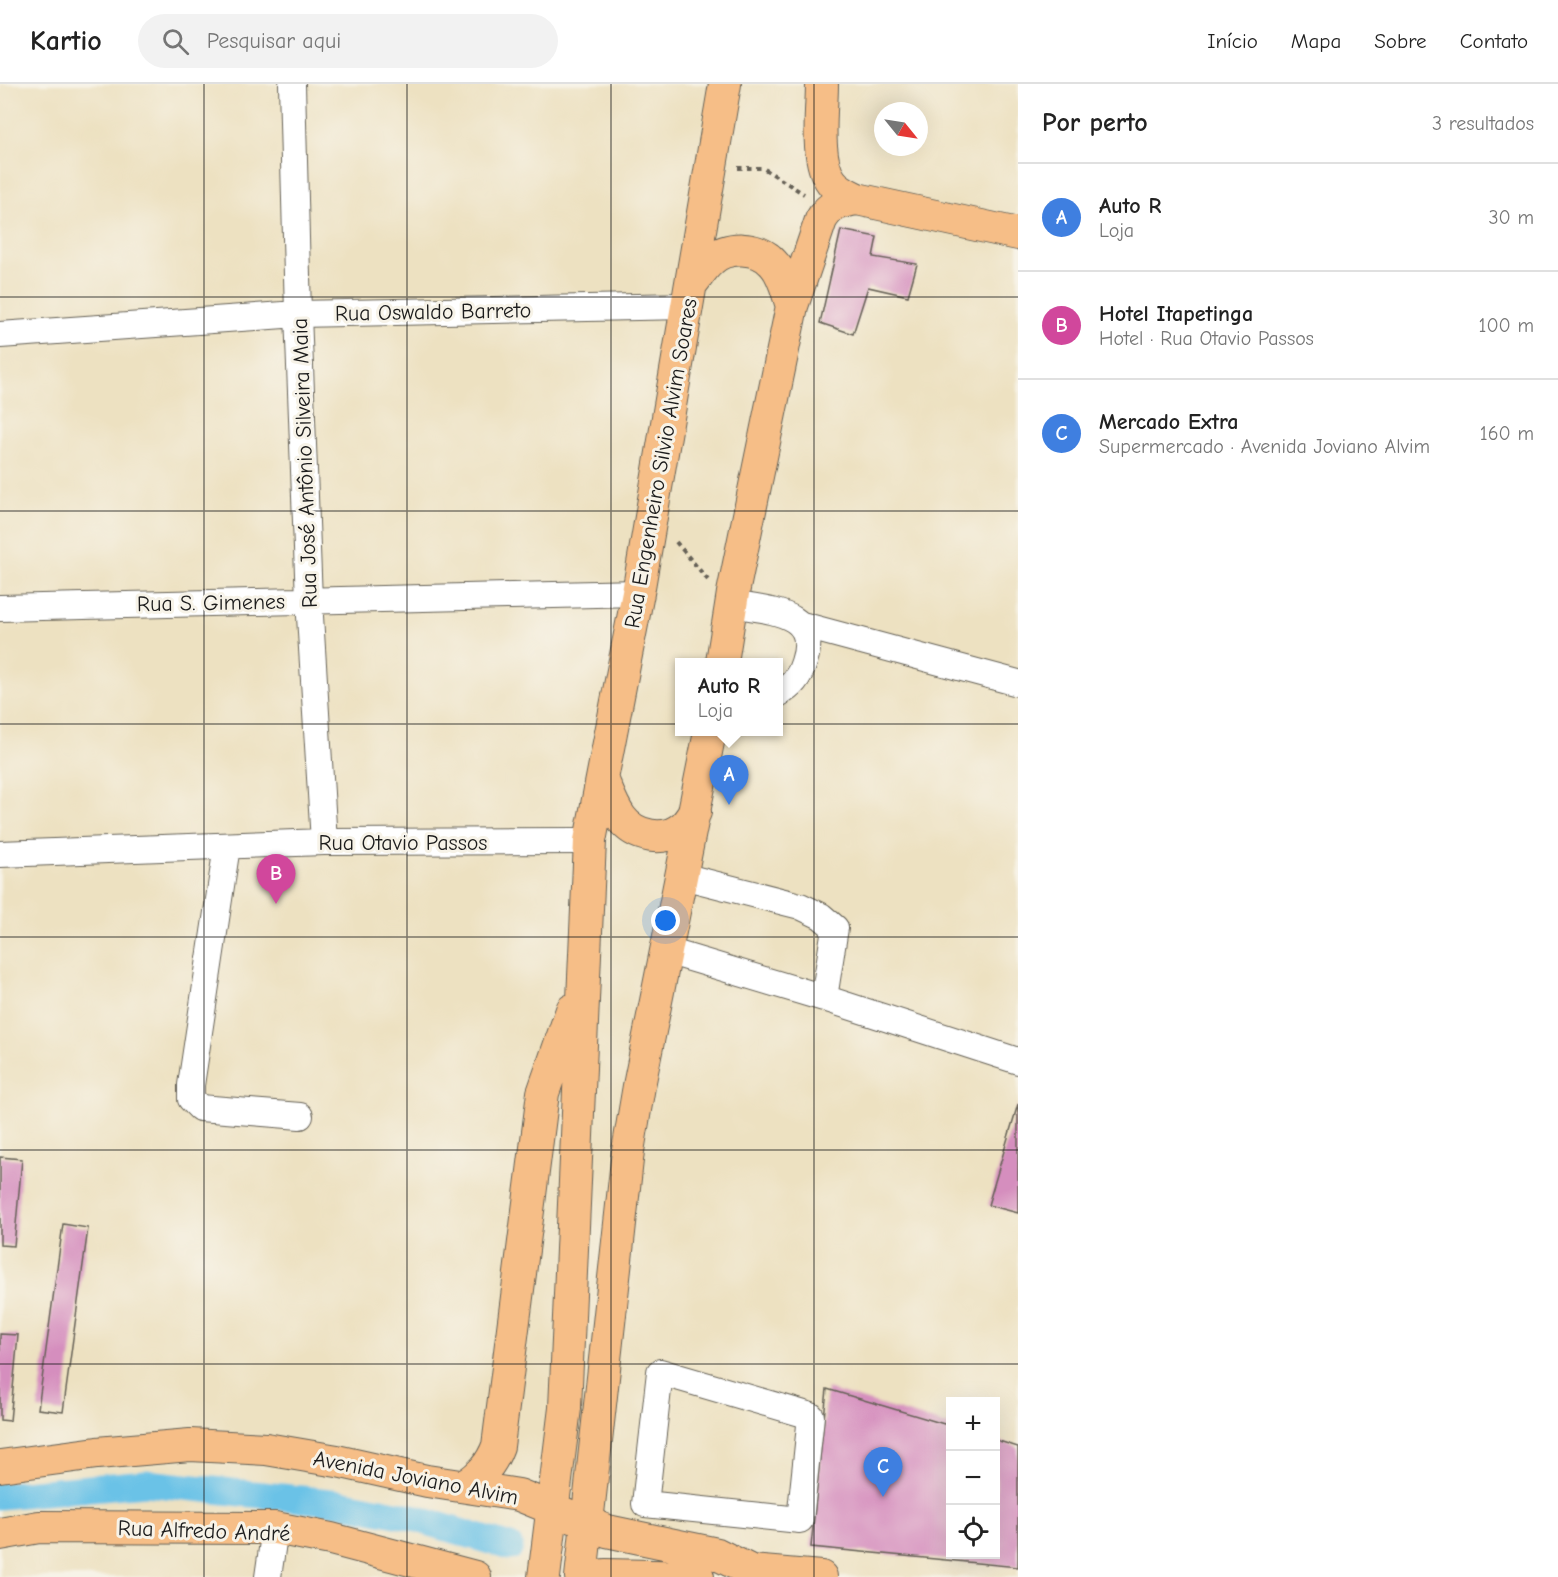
<!DOCTYPE html>
<html lang="pt">
<head>
<meta charset="utf-8">
<style>
	body { margin:0; font-family:"Comic Neue",sans-serif; background:#f2f2f2; color:#222 }
	.controls { position:absolute; right:18px; bottom:18px; display:grid; overflow:hidden; border-radius:0px; box-shadow:0 6px 24px #0002 }
	.controls button { width:54px; height:54px; display:grid; place-items:center; padding:0; border:0; border-bottom:2px solid #e0e0e0; background:#fff; color:#222; font:30px sans-serif }
	.compass { position:absolute; left:874px; top:18px; width:54px; height:54px; border-radius:50%; background:#fff; box-shadow:0 6px 24px #0002; rotate:120deg }
	.you { position:absolute; left:666px; top:837px; width:21px; height:21px; margin:-15px; border:4px solid #fff; border-radius:50%; background:#1a73e8; box-shadow:0 0 0 9px #1a73e833 }
	.badge { display:grid; place-items:center; width:39px; height:39px; border-radius:50%; background:#d1495b; color:#fff; font-size:20px; font-weight:700 }
	.pin { position:absolute; translate:-50% -50px; filter:drop-shadow(0 2px 3px #0008) }
	.pin::after { content:''; position:absolute; top:32px; width:21px; height:18px; background:inherit; clip-path:polygon(0 0,100% 0,50% 100%) }
	.popup { position:absolute; left:675px; top:574px; width:108px; height:78px; box-sizing:border-box; display:grid; place-content:center; border-radius:0px; background:#fff; filter:drop-shadow(0 2px 4px #0005); font-size:20px; white-space:nowrap; color:#767676 }
	.popup b { font-size:22px; color:#222 }
	.popup::after { content:''; position:absolute; left:50%; top:100%; margin-left:-12px; border:12px solid transparent; border-top-color:#fff }
	.list { margin:0; padding:0; list-style:none }
	h2 { display:flex; justify-content:space-between; align-items:center; height:78px; margin:0; padding:0 24px; font-size:26px }
	h2 small { font-size:20px; font-weight:400; color:#767676 }
	.list li { display:grid; grid-template-columns:39px 1fr auto; gap:18px; align-items:center; box-sizing:border-box; height:108px; padding:0 24px; border-top:2px solid #e0e0e0 }
	.list b { display:block; font-size:22px; white-space:nowrap }
	.list p { margin:0; font-size:20px; white-space:nowrap; color:#767676 }
	.list em { font-size:20px; font-style:normal; color:#767676 }
	.icon { flex:none; width:33px; height:33px; fill:none; stroke:currentColor; stroke-width:2; stroke-linecap:round; stroke-linejoin:round }
	.map { position:relative; flex:none; width:1018px; height:1493px; overflow:hidden }
	header { display:flex; align-items:center; gap:36px; box-sizing:border-box; height:84px; padding:0 30px; background:#fff; border-bottom:2px solid #e0e0e0 }
	header strong { font-size:28px }
	nav { display:flex; gap:33px; margin-inline-start:auto; font-size:21px }
	.search { width:420px; height:54px; background:#f2f2f2; display:flex; align-items:center; gap:15px; box-sizing:border-box; padding:0 21px; border-radius:33px; color:#767676; font-size:22px }
	main { display:flex }
	aside { flex:1; background:#fff }
	.map>svg:first-child { display:block }
	.lines { fill:none; stroke-linecap:round; stroke-linejoin:round }
	.canal { stroke:#6ac2e7; stroke-width:27 }
	.building { fill:#d58ebe }
	.minor-casing { stroke:#656156; stroke-width:28 }
	.major-casing { stroke:#656156; stroke-width:34 }
	.path { stroke:#656156; stroke-width:4; stroke-dasharray:4.5 4.5; stroke-linecap:butt }
	.minor { stroke:#fff; stroke-width:26 }
	.major { stroke:#f6be87; stroke-width:32 }
	.grid { fill:none; stroke:#1c1c1c; stroke-width:1.5; stroke-opacity:0.55 }
	.labels { text-anchor:middle; stroke-width:6; stroke-linejoin:round; paint-order:stroke }
	.street-label { font-size:22px; fill:#1c1c1c; stroke:#f7f3e8 }
</style>
</head>
<body>
<header>
<strong>Kartio</strong>
<div class="search"><svg class="icon" aria-label="search" viewBox="0 0 24 24"><circle cx="10" cy="10" r="6"/><path d="M15 15l6 6"/></svg>Pesquisar aqui</div>
<nav><a>Início</a><a>Mapa</a><a>Sobre</a><a>Contato</a></nav>
</header>
<main>
<div class="map">
<svg width="1018" height="1493" viewBox="0 0 1018 1493">
	<rect width="100%" height="100%" fill="#f7f3e8"/>
	<filter id="ink" filterUnits="userSpaceOnUse"><feTurbulence type="fractalNoise" baseFrequency=".0167" numOctaves="2"/><feDisplacementMap in="SourceGraphic" scale="12" xChannelSelector="R" yChannelSelector="G"/><feConvolveMatrix kernelMatrix="1 2 1 2 8 2 1 2 1" color-interpolation-filters="sRGB"/></filter>
	<filter id="wash" filterUnits="userSpaceOnUse"><feTurbulence type="fractalNoise" baseFrequency=".008" numOctaves="4" result="noise"/><feDisplacementMap in="SourceGraphic" scale="24" xChannelSelector="R" yChannelSelector="G"/><feGaussianBlur stdDeviation="1.35" result="paint"/><feColorMatrix in="noise" values="0 0 0 0 0 0 0 0 0 0 0 0 0 0 0 0 0 1.4 0 .05"/><feComposite in="paint" operator="in"/></filter>
	<g filter="url(#wash)">
		<rect width="100%" height="100%" fill="#ede1c1"/>
		<g class="lines">
			<!-- canal -->
			<path class="canal" d="M0 1412 146 1399 340 1419 411 1433 510 1463"/>
		</g>
		<g id="blocks">
			<!-- building -->
			<path class="building" d="M841 146 877 153 873 173 917 180 908 212 868 203 853 250 820 239Z
				M1018 1020V1129L988 1121Z
				M0 1073 22 1075 14 1162 0 1161Z
				M63 1140 88 1144 63 1328 38 1325Z
				M0 1250 18 1251 10 1337 0 1336Z
				M827 1305 951 1342V1470H996V1356L1018 1363V1483L811 1463Z"/>
		</g>
	</g>
	<g filter="url(#ink)">
		<use href="#blocks" fill-opacity="0" stroke="#656156" stroke-width="1.5"/>
		<g class="lines">
			<defs>
				<path id="minor" d="M292 0 298 230 309 516 324 758
					M0 251 298 230 687 222
					M731 520C767 527 821 526 804 578 800 593 792 603 778 610
					M0 524 638 509
					M802 541 1018 599
					M227 762 191 1001V1015L200 1024 300 1032
					M0 770 324 758 590 757
					M682 792 800 822 821 832 835 844 824 914
					M667 867 824 914 1018 977
					M660 1288 811 1332 800 1436 645 1420Z
					M268 1493 275 1444"/>
				<path id="major" d="M822 0C822 27 815 75 831 97 837 106 847 110 857 115L1018 150
					M692 199C698 192 703 183 710 177 726 161 758 162 773 179 784 190 787 208 792 222
					M722 578 733 509 792 222 821 136C830 120 840 118 857 115
					M603 697C608 709 613 723 621 734 635 753 665 759 683 743 688 739 691 733 695 728
					M0 1382 97 1369 190 1361 266 1365 337 1377 427 1397 519 1411 607 1447 717 1470 751 1487 821 1493
					M465 1402C481 1391 491 1381 498 1362L543 1009 572 926
					M0 1450 39 1443 275 1444 331 1455 475 1493
					M544 1493 565 1324 590 757 638 509 725 0
					M581 1493 628 1067 639 1002 710 648
					M595 1493 605 1491 698 1493"/>
			</defs>
			<!-- minor casing -->
			<use href="#minor" class="minor-casing"/>
			<!-- major casing -->
			<use href="#major" class="major-casing"/>
			<!-- path -->
			<path class="path" d="M738 84H763L804 110
				M676 458 708 496"/>
			<!-- minor -->
			<use href="#minor" class="minor"/>
			<!-- major -->
			<use href="#major" class="major"/>
		</g>
	</g>
	<!-- grid -->
	<path class="grid" d="M204 0V1493M407 0V1493M611 0V1493M814 0V1493M0 213H1018M0 427H1018M0 640H1018M0 853H1018M0 1066H1018M0 1280H1018"/>
	<g class="labels">
		<!-- street labels -->
		<g class="street-label">
			<text transform="translate(433 227) rotate(-1)" y="8">Rua Oswaldo Barreto</text>
			<text transform="translate(304 379) rotate(-92)" y="8">Rua José Antônio Silveira Maia</text>
			<text transform="translate(660 379) rotate(-80)" y="8">Rua Engenheiro Silvio Alvim Soares</text>
			<text transform="translate(211 518) rotate(-1)" y="8">Rua S. Gimenes</text>
			<text x="403" y="766">Rua Otavio Passos</text>
			<text transform="translate(416 1393) rotate(11)" y="8">Avenida Joviano Alvim</text>
			<text transform="translate(204 1446) rotate(2)" y="8">Rua Alfredo André</text>
		</g>
	</g>
</svg>
<div class="controls">
<button>+</button>
<button>−</button>
<button><svg class="icon" aria-label="locate" viewBox="0 0 24 24"><circle cx="12" cy="12" r="6"/><path d="M12 2v4M12 18v4M2 12h4M18 12h4"/></svg></button>
</div>
<svg class="compass" viewBox="-18 -18 36 36"><path d="M0-13l5 13h-10z" fill="#e53935"/><path d="M0 13l5-13h-10z" fill="#767676"/></svg>
<div class="you"></div>
<div class="pin badge" style="left:729px;top:721px;background:#3f7fe0">A</div>
<div class="popup"><b>Auto R</b>Loja</div>
<div class="pin badge" style="left:276px;top:820px;background:#d1479c">B</div>
<div class="pin badge" style="left:883px;top:1413px;background:#3f7fe0">C</div>
</div>
<aside>
<h2>Por perto<small>3 resultados</small></h2>
<ul class="list">
<li><span class="badge" style="background:#3f7fe0">A</span><div><b>Auto R</b><p>Loja</p></div><em>30 m</em></li>
<li><span class="badge" style="background:#d1479c">B</span><div><b>Hotel Itapetinga</b><p>Hotel · Rua Otavio Passos</p></div><em>100 m</em></li>
<li><span class="badge" style="background:#3f7fe0">C</span><div><b>Mercado Extra</b><p>Supermercado · Avenida Joviano Alvim</p></div><em>160 m</em></li>
</ul>
</aside>
</main>
</body>
</html>
